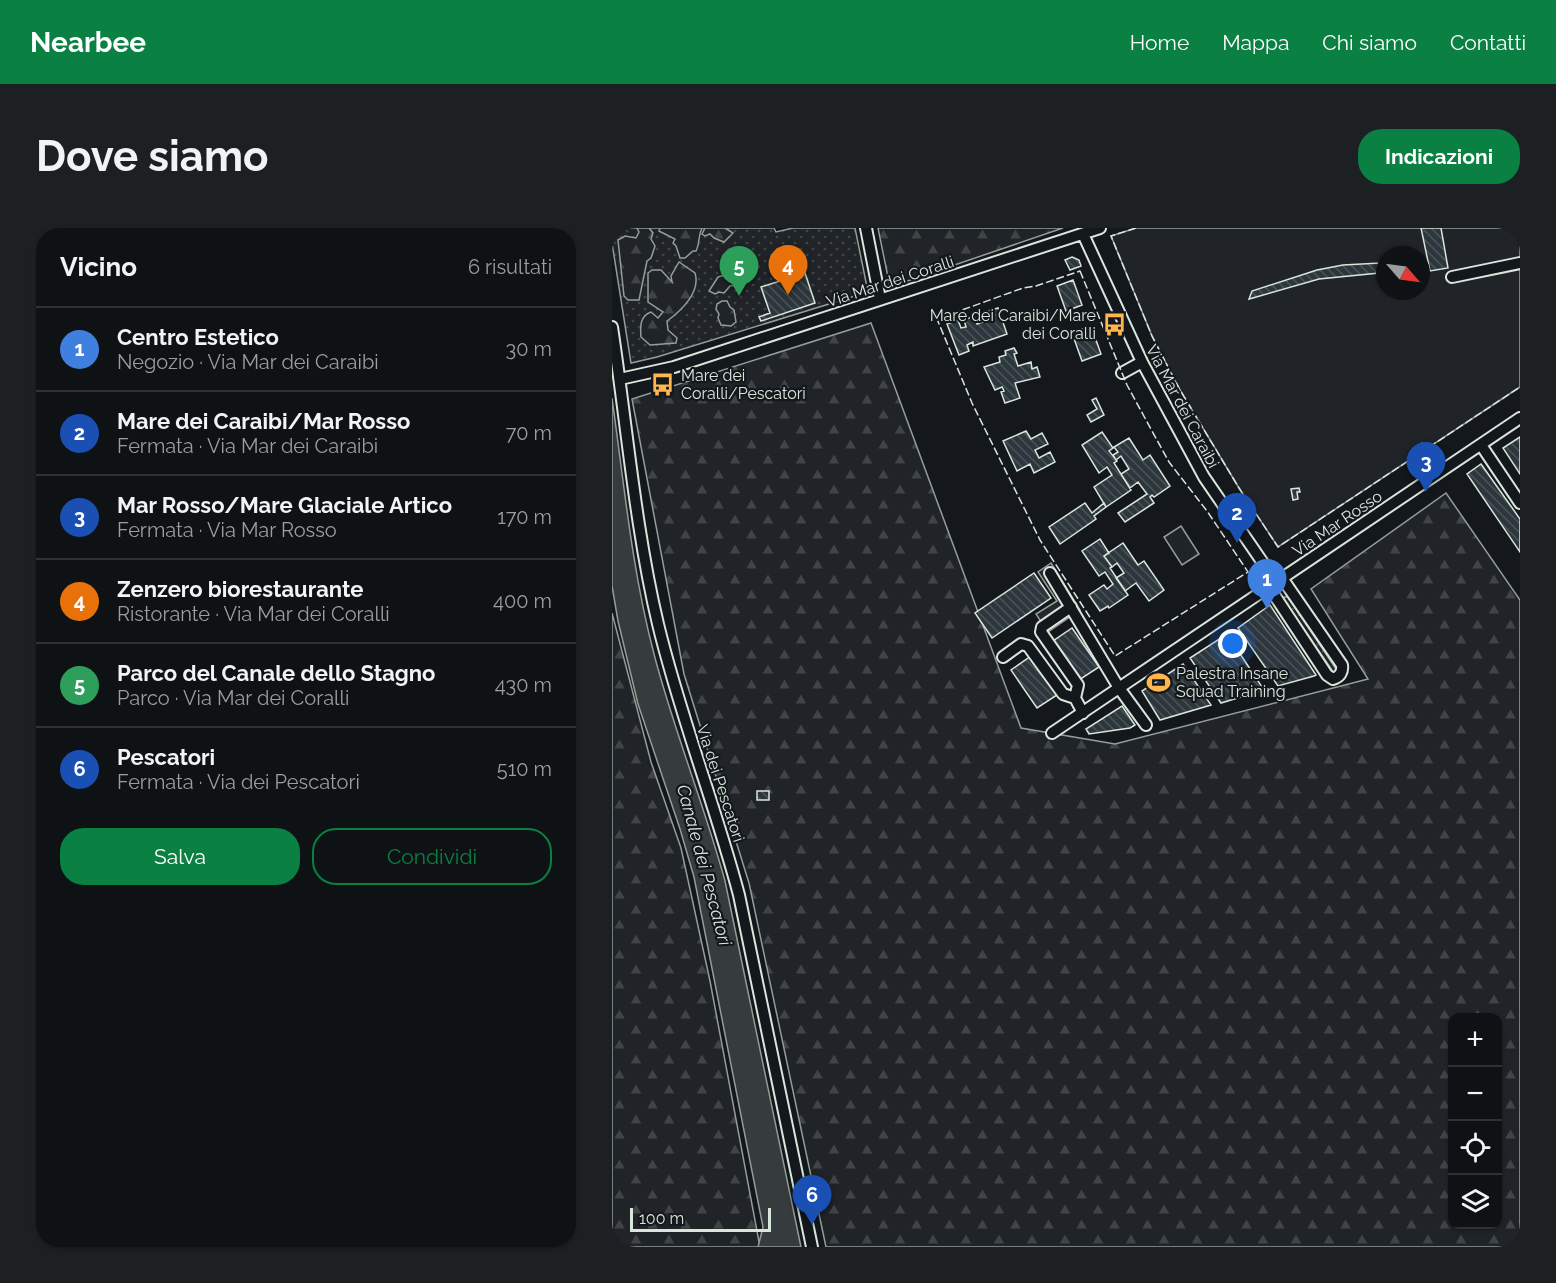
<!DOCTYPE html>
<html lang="it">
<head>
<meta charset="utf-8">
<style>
	body { margin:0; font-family:Raleway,sans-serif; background:#1d2022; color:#f1f3f6 }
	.controls { position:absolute; right:18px; bottom:18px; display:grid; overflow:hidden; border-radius:12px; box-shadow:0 2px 4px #0004 }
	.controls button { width:54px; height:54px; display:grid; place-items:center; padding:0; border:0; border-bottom:2px solid #2f3234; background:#0f1215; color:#f1f3f6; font:30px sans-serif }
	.compass { position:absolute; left:764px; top:18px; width:54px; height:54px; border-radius:50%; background:#0f1215; box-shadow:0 2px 4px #0004; rotate:118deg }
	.scale { position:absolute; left:18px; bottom:15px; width:141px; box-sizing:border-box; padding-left:6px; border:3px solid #d8e6dc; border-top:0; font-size:16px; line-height:21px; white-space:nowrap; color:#d8e6dc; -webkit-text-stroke:4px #14181c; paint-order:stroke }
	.you { position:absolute; left:621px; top:416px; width:21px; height:21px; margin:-15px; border:4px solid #fff; border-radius:50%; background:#1a73e8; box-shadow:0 0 0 9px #1a73e833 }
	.badge { display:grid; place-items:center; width:39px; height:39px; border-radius:50%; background:#0b8043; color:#fff; font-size:20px; font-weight:700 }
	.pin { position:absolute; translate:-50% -50px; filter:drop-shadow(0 2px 3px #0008) }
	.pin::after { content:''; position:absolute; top:32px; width:21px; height:18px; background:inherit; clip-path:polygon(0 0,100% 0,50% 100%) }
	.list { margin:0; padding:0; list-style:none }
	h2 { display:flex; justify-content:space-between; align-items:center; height:78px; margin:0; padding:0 24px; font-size:26px }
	h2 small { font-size:20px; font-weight:400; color:#9b9ea0 }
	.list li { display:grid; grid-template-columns:39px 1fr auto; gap:18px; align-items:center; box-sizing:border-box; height:84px; padding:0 24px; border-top:2px solid #2f3234 }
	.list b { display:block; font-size:22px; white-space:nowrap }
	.list p { margin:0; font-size:20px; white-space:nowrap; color:#9b9ea0 }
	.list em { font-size:20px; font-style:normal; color:#9b9ea0 }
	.actions { display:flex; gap:12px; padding:18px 24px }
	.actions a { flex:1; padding:14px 0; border:2px solid #0b8043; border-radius:24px; text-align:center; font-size:21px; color:#0b8043 }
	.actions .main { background:#0b8043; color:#fff }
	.icon { flex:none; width:33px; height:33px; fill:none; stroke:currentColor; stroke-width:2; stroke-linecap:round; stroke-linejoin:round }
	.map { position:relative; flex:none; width:908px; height:1019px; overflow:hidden; border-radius:24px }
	header { display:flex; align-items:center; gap:36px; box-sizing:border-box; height:84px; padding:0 30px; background:#0b8043; color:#fff }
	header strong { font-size:28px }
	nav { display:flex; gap:33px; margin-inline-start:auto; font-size:21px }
	.intro { display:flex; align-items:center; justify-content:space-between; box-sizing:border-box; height:144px; padding:0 36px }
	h1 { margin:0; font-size:42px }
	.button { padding:15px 27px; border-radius:24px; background:#0b8043; color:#fff; font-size:21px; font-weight:700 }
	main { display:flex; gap:36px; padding:0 36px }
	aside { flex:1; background:#0f1215; border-radius:24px; box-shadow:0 2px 4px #0004 }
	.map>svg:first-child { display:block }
	.grass { fill:url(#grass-dots); stroke:#939e99; stroke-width:1.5 }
	.forest { fill:url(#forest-firs); stroke:#939e99; stroke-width:1.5; fill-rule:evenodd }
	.pitch { fill:#202428; stroke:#939e99; stroke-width:1.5; fill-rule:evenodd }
	.parking { fill:#24282b; stroke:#939e99; stroke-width:1.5 }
	.water { fill:#363b3e; stroke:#939e99; stroke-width:1.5 }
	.building { fill:url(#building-back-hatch); stroke:#d8e6dc; stroke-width:1.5 }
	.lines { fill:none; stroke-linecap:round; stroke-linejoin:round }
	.minor-casing { stroke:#d8e6dc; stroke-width:14 }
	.minor { stroke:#14181c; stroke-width:10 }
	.fence { stroke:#d8e6dc; stroke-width:1.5; stroke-dasharray:8 3; stroke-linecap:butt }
	.labels { text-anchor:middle; stroke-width:4.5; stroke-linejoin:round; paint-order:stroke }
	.street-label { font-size:16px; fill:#d8e6dc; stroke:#14181c }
	.poi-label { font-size:16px; fill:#d8e6dc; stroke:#14181c; text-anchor:start }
	.water-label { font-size:18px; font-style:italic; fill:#d8e6dc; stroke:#14181c }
</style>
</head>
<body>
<header>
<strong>Nearbee</strong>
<nav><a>Home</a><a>Mappa</a><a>Chi siamo</a><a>Contatti</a></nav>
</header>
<div class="intro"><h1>Dove siamo</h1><a class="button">Indicazioni</a></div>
<main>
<aside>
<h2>Vicino<small>6 risultati</small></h2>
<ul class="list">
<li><span class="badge" style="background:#3f7fe0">1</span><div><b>Centro Estetico</b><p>Negozio · Via Mar dei Caraibi</p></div><em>30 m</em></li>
<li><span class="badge" style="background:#1a4fb4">2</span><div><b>Mare dei Caraibi/Mar Rosso</b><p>Fermata · Via Mar dei Caraibi</p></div><em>70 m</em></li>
<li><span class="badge" style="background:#1a4fb4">3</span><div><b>Mar Rosso/Mare Glaciale Artico</b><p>Fermata · Via Mar Rosso</p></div><em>170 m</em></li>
<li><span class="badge" style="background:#e8710a">4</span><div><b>Zenzero biorestaurante</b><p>Ristorante · Via Mar dei Coralli</p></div><em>400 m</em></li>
<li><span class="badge" style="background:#2e9e5b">5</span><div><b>Parco del Canale dello Stagno</b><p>Parco · Via Mar dei Coralli</p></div><em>430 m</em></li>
<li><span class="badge" style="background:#1a4fb4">6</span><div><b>Pescatori</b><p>Fermata · Via dei Pescatori</p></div><em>510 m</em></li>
</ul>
<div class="actions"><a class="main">Salva</a><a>Condividi</a></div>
</aside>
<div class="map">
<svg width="908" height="1019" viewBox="0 0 908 1019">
	<defs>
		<pattern id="grass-dots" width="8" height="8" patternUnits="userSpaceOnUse" patternTransform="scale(1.5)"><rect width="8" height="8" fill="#202428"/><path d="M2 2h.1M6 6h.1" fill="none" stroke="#404447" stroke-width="1.8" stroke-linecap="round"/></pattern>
		<pattern id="forest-firs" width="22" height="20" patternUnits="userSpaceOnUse" patternTransform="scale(1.5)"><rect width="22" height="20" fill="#202428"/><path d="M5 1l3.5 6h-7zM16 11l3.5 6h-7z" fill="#404447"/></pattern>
		<pattern id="building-back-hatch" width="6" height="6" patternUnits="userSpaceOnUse" patternTransform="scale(1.5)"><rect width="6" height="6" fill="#2c363c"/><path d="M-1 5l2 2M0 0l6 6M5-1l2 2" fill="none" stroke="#4a5358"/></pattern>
	</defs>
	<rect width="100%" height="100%" fill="#14181c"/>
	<!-- grass -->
	<path class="grass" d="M0 0H162L164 4 181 0H243L256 64 45 129 19 135 0 15Z
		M672 369H676L724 441 722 445 672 372Z"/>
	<!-- forest -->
	<path class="forest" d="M25 0H37L41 5 39 11 43 18 39 30 35 33 27 72H16L12 68 6 12 13 8 24 10 27 4Z
		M48 0H90C86 8 88 15 84 23H81L73 30H68L64 18 61 15 63 11 47 3Z
		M93 0H113L121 5 112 14 102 10 98 6 93 8 90 6Z
		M266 0H451L278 59Z
		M67 34 83 45C89 64 69 83 55 93L56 102 65 110 64 115 38 117 29 109C28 98 28 88 39 84L46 90 51 84 36 74V45L40 42H49L60 54 59 48Z
		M120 42 126 46 125 57 118 58 112 65 107 64 103 66 97 63 106 49 113 47Z
		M110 73H115L118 79 122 82 124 94 119 98 109 97 106 90 107 86 104 81 105 76Z
		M259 95 409 500 503 516 756 451 699 361 834 265 908 372V1019H214L137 655 72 446 20 171ZM840 790H885V996H840Z
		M0 385 39 534 69 620 98 753 148 1019H0Z"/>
	<!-- pitch -->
	<path class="pitch" d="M524 0H908V159L666 319 627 260 568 162 540 108 499 8ZM773 27H809V63H773Z
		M569 298 587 326 570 337 552 309Z"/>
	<!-- parking -->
	<path class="parking" d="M439 335 468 382 436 404 424 386 445 373 426 344Z"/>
	<!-- water -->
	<path class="water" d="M0 170C12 255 20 343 42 426 62 503 92 576 113 653L189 1019H146L151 999 82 649 68 601 26 476 6 393 0 358Z"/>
	<!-- building -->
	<path class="building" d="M809 0H829L836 40 818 43Z
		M460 29 467 32 469 38 458 42 453 32Z
		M768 35 767 45 707 51 637 71 640 63 705 42 731 37Z
		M193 45 203 75 149 93 147 89 158 85 149 59Z
		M461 52 470 77 454 83 445 58Z
		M386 80 395 106 361 118V114L355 117 357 123 347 127 335 96 346 92 349 100 354 99 352 92 362 88 365 96 380 91 376 83Z
		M479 98 489 126 470 133 460 105Z
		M402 120 405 125 402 126 406 138 419 134 420 141 425 139 428 149 403 155 408 170 393 175 389 164 392 163 390 159 383 162 372 139 388 134 387 129 394 127 393 123Z
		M484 170 492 187 479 194 475 187 485 181 480 172Z
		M414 203 419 211 430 205 436 216 423 222 427 230 438 224 443 234 422 245 418 236 405 243 391 213Z
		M490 204 501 220 497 223 505 233 502 235 519 262 494 279 482 259 500 247 495 239 487 245 470 217Z
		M908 209V246L891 220Z
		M517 210 531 232 538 227 558 258 542 269 540 267 538 269 542 275 513 294 506 285 535 266 526 254 518 260 509 246 517 241 509 228 504 232 501 227 506 224 502 219Z
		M810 215 813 220 807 224 804 219Z
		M869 236 908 291V324L855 246Z
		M687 260 688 264H685L686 271 681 272 679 261Z
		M473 275 480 285 492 275 494 279 482 288 484 291 448 316 437 299Z
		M488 311 497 325 492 328 500 339 498 340 516 367 497 380 496 378 488 383 477 367 492 357 495 361 501 356 493 344 487 348 470 323Z
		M511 315 526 337 532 333 552 362 537 373 524 355 513 363 504 350 512 345 505 335 500 339 492 328Z
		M422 345 439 370 380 410 363 385Z
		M658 377 704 447 702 448 666 458 626 400Z
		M460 400 487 439 467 452 441 413Z
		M615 406 652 462 609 475 578 430Z
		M419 428 445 467 425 480 399 442Z
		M571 436 599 477 548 492 530 463Z
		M510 478 523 497 518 500 477 506 474 501Z
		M145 563H157V572H145Z"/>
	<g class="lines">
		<defs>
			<path id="minor" d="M254 0 268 71
				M471 6 530 134 592 249 664 354
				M840 49 908 35
				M0 99C15 198 23 299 46 396 68 488 103 576 127 667L200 1019
				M510 145 530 134
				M8 151 62 139 488 0
				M869 217 908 275
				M438 345 507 460 534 497
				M657 359 715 447 721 451C728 449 731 444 730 437L670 350
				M459 379 430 399 429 404 466 457 463 470 471 485
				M391 429 409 416 416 418 451 466 463 470
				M440 505 908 190"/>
		</defs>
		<!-- minor casing -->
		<use href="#minor" class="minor-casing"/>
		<!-- minor -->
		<use href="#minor" class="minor"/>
		<!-- fence -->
		<path class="fence" d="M524 0 499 8 540 108 568 162 627 260 666 319 908 159
			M468 43 515 157 534 192 557 234 595 283 636 344 503 428 428 312 360 175 325 91 411 60 424 58Z"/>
	</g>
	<!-- icons -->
	<defs>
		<symbol id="bus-bare" viewBox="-9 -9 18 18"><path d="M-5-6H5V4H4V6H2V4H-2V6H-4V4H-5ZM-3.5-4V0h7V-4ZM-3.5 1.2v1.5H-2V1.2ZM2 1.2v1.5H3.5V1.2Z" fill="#ffb74d" stroke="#14181c" stroke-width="2.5" paint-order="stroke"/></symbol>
		<symbol id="stadium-bare" viewBox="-9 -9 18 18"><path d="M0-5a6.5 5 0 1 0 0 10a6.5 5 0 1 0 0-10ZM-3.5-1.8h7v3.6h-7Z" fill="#ffb74d" stroke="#14181c" stroke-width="2.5" paint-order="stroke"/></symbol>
	</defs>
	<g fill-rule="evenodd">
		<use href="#bus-bare" x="486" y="80" width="33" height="33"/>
		<use href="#bus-bare" x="34" y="140" width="33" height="33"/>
		<use href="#stadium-bare" x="530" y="438" width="33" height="33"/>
	</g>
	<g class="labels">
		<!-- street labels -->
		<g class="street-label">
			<text transform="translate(278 53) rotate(-18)" y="6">Via Mar dei Coralli</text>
			<text transform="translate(571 178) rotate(62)" y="6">Via Mar dei Caraibi</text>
			<text transform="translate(725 295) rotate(-34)" y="6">Via Mar Rosso</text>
			<text transform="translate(109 555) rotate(72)" y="6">Via dei Pescatori</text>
		</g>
		<!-- poi labels -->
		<g class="poi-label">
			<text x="484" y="93" text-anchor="end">Mare dei Caraibi/Mare<tspan x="484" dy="18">dei Coralli</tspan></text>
			<text x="69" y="153">Mare dei<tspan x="69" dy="18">Coralli/Pescatori</tspan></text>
			<text x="564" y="451">Palestra Insane<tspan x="564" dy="18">Squad Training</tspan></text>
		</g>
		<!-- water labels -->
		<g class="water-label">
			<text transform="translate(92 637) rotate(75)" y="6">Canale dei Pescatori</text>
		</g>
	</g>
</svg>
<div class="controls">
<button>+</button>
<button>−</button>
<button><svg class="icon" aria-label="locate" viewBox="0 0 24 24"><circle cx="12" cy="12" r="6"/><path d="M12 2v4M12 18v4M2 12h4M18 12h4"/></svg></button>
<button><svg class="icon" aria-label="layers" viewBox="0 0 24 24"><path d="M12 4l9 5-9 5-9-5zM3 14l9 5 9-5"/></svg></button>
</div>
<svg class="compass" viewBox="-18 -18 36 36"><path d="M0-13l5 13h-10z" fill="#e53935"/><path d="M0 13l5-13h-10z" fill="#9b9ea0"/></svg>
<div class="scale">100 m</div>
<div class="you"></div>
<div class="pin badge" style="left:655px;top:381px;background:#3f7fe0">1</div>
<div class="pin badge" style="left:625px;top:315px;background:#1a4fb4">2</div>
<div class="pin badge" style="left:814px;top:264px;background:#1a4fb4">3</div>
<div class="pin badge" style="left:176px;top:67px;background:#e8710a">4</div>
<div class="pin badge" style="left:127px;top:68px;background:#2e9e5b">5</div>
<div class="pin badge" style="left:200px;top:997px;background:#1a4fb4">6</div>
</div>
</main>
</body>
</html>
